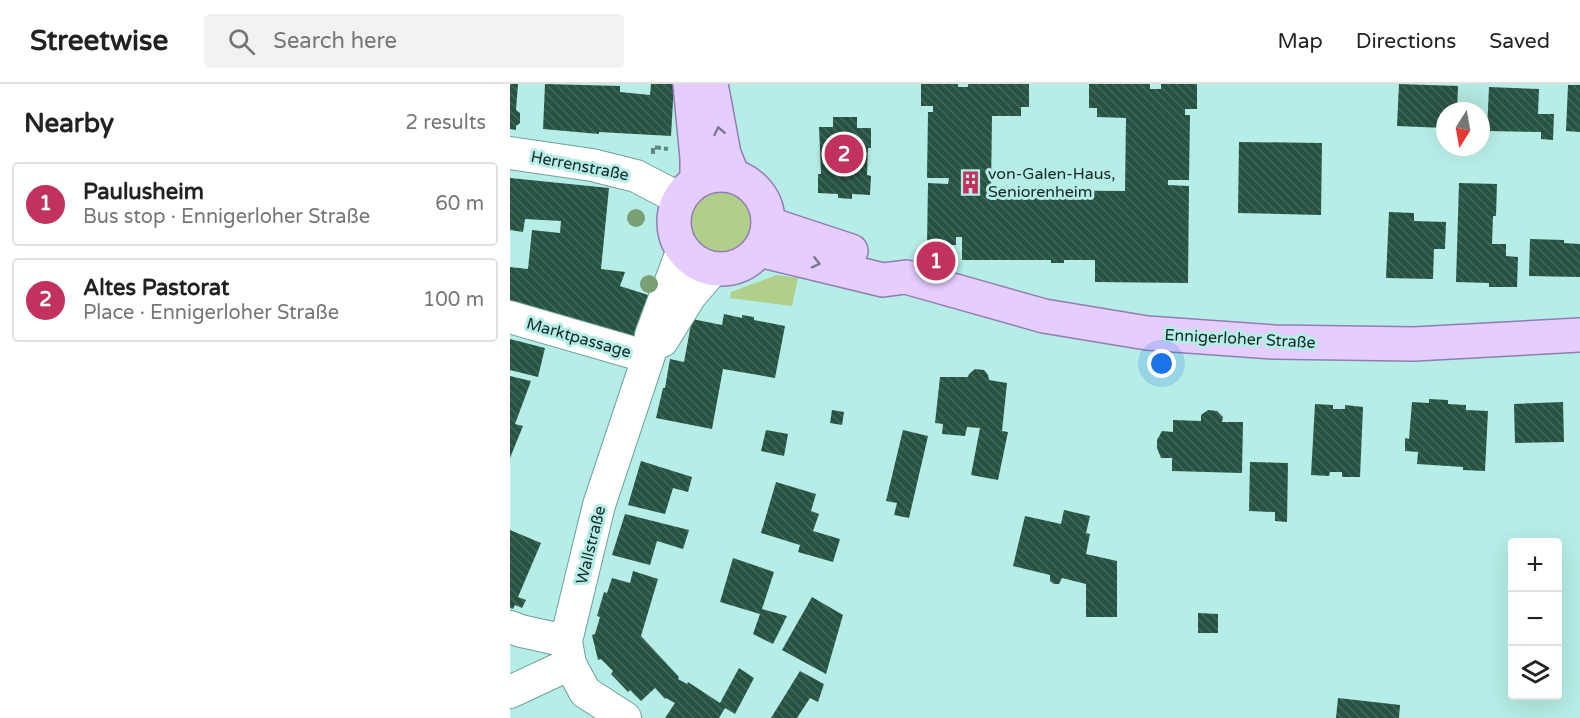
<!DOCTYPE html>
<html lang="en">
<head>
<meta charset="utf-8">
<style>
	body { margin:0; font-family:"Varela Round",sans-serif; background:#f2f2f2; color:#222 }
	.controls { position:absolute; right:18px; bottom:18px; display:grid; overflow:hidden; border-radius:6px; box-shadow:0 6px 24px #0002 }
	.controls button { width:54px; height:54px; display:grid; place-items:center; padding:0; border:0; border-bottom:2px solid #e0e0e0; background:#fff; color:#222; font:30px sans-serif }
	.compass { position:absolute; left:926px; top:18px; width:54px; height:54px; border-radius:50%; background:#fff; box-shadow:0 6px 24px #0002; rotate:191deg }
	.you { position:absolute; left:652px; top:280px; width:21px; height:21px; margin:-15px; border:4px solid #fff; border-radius:50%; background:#1a73e8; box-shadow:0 0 0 9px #1a73e833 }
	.badge { display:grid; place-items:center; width:39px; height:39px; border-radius:50%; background:#c1325e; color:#fff; font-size:20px; font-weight:700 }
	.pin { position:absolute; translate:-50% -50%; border:3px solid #fff; box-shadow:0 2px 6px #0006 }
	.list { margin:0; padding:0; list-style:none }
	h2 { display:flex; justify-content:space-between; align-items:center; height:78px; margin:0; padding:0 24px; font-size:26px }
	h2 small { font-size:20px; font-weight:400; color:#767676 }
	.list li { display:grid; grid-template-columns:39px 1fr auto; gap:18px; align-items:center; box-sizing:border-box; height:84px; margin:0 12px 12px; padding:0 12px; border:2px solid #e0e0e0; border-radius:6px }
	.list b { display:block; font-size:22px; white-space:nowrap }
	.list p { margin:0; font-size:20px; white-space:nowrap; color:#767676 }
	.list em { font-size:20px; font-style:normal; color:#767676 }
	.icon { flex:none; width:33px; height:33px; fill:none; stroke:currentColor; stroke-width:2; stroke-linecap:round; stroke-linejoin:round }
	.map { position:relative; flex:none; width:1070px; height:634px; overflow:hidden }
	header { display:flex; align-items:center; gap:36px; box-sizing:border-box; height:84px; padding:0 30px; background:#fff; border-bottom:2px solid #e0e0e0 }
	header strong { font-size:28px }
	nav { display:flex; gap:33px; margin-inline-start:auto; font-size:21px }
	.search { width:420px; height:54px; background:#f2f2f2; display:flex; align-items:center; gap:15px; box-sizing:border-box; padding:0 21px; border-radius:6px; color:#767676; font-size:22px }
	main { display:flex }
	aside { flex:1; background:#fff }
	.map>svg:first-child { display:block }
	.grass { fill:#b1cf8a }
	.building { fill:url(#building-back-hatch) }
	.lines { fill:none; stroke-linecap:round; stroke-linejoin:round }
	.minor-casing { stroke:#6da19c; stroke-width:34 }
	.major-casing { stroke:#917db3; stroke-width:36 }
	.path { stroke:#618783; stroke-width:4; stroke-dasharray:6 3; stroke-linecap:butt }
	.minor { stroke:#fff; stroke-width:32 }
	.major { stroke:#e6cdff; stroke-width:33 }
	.tree { fill:#78a074 }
	.oneway { stroke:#7c7a92 }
	.labels { text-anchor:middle; stroke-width:6; stroke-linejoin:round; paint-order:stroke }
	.street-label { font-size:16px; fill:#122826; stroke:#b6ede6 }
	.poi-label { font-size:16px; fill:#122826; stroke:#b6ede6; text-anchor:start }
</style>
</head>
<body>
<header>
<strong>Streetwise</strong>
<div class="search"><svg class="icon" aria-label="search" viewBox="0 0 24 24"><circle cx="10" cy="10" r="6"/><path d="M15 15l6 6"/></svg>Search here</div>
<nav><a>Map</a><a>Directions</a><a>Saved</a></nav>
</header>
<main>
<aside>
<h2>Nearby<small>2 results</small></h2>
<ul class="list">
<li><span class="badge">1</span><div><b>Paulusheim</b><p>Bus stop · Ennigerloher Straße</p></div><em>60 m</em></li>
<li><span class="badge">2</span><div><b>Altes Pastorat</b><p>Place · Ennigerloher Straße</p></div><em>100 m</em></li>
</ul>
</aside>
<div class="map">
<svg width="1070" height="634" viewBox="0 0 1070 634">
	<defs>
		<pattern id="building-back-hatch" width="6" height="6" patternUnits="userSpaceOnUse" patternTransform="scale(1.5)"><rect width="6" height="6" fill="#275343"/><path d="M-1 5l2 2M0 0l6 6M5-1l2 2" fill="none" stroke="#44685c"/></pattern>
	</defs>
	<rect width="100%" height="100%" fill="#b6ede6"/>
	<!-- grass -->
	<path class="grass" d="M179 138a31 31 0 1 1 62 0a31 31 0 1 1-62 0Z
		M267 191 288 194 282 222 220 214 221 208Z"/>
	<!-- building -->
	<path class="building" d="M0 0H8L6 26 10 29V39L6 42V46L0 45Z
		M35 0 110 2V8L140 11 141 0H164L161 52 89 48V50L33 45Z
		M411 0H448V3H458V0H519V23H511V32H482L481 106 615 107 616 34 587 33V24H579V0H640V5H651V0H687V25H675V31H680L679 96H658V101L679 102 678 199 585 198V176H554V179H541V176H452V153H446V161H417L418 99 438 100 439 94H417L418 28H423V22H411Z
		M889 0 948 2 947 27H935V44L887 42Z
		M1058 1H1070V48L1056 47Z
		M979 3 1029 5 1028 30H1044L1043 56 1031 55V48L977 47Z
		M323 33H347V44H361V64H358L357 91 361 92 360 111 342 110V115L328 114V110L308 109V90H311L309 43H323Z
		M729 58 812 59 811 131 728 129Z
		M0 94 99 104 91 185 115 188 110 202 138 211 122 262 0 219V183L18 185 22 146 50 149 51 137 15 135 13 148 0 146Z
		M949 99 987 100 986 132H983L982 160H996V172L1008 173 1007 203H979V199L946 198Z
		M879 128 904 129V137L936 138 935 165H924L923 195 876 194Z
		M1020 155 1054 156V159L1070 160V193L1019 192Z
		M214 230 232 234V231L244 233V236L275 242 265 294 213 285 202 345 146 334 153 304H155L160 275 174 278 182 235 212 241Z
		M0 255 35 264 28 293 0 286Z
		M465 285 474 286 478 291 479 296 497 299 492 347 498 348 488 396 461 391 470 344 457 343 455 352 432 350 433 340 425 339 430 293H458L459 290Z
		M0 292 21 297 5 340 13 342 0 374Z
		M919 315 938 316V320L956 321V326L978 327 975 387 953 386V383L907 380 908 368 895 367V354L899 355 902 318 919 319Z
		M1053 318 1054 358 1005 359 1004 320Z
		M805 320 823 321V325H835V321L853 323 850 393H832V388H820L819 392 801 391Z
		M322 326 334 328 332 341 320 339Z
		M698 326 707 327 713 333 712 338H733L732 389 662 387V374H651L647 364V356L652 347 663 348V336L691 337V331Z
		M256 346 278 350 274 372 251 367Z
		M393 346 418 352 399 434 384 431 387 419 376 417Z
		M131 377 182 393 178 408 163 404 155 430 118 421Z
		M740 378 778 379 777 438 765 437V428L739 427Z
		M266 398 306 410 301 427 309 430 303 447 330 455 323 478 288 468 290 461 251 449Z
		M554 426 580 432 576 449 580 450 576 470 607 477V533H576V500L552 494 549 500H544L540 497V491L503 482 515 432 551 440Z
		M115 430 179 446 173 465 147 457 140 481 102 471Z
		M0 446 31 459 8 513 16 516 12 524 5 521 3 525 0 524Z
		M223 474 264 488 252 525 277 532 263 560 243 550 250 530 210 518Z
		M123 487 148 495 131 552 169 593 168 595 177 600 178 598 210 619 229 584 244 594 225 630 215 624 209 634H155L165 619 156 614 155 615 145 604 131 617 120 606 118 608 101 590 103 587 91 575 88 576 82 551 85 550 90 533 87 532 94 508 97 509 102 494 120 499Z
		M302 513 333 531 316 590 272 566Z
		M688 529 708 530V549H688Z
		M290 587 314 600 308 618 300 614 287 634H261Z
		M828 614 890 621 889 634H826Z"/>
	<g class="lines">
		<defs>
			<path id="minor" d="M0 69 82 81 126 92 170 115
				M0 233 138 273
				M152 257 180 212 204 184
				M0 543 11 547 56 557
				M0 608 60 580
				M115 634 75 608 60 580 56 557 89 421 140 268 141 251 173 165"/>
			<path id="major" d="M180 0 187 74V97
				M201 0 214 70 223 92
				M164 138a47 47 0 1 1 94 0a47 47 0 1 1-94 0Z
				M259 140 341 167
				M249 166 373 196 396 193 534 232 637 249 764 258 904 260 1070 251"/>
		</defs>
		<!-- minor casing -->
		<use href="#minor" class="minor-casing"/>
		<!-- major casing -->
		<use href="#major" class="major-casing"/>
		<!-- path -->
		<path class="path" d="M143 70V63L158 65"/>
		<!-- minor -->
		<use href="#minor" class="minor"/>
		<!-- major -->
		<use href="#major" class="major"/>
	</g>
	<!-- trees -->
	<g class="tree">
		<circle cx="126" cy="134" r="9"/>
		<circle cx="139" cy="200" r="9"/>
	</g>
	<!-- one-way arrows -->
	<defs><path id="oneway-chevron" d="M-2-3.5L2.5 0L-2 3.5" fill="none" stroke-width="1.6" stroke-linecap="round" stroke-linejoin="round" transform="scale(1.5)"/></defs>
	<g class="oneway">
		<use href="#oneway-chevron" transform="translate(209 47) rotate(-101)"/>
		<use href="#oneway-chevron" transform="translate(306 179) rotate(14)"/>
	</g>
	<!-- icons -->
	<defs>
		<symbol id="building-bare" viewBox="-9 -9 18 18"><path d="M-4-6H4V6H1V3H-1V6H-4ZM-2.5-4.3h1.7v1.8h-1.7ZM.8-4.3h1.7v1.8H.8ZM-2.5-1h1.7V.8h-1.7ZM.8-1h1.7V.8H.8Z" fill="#c1325e" stroke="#b6ede6" stroke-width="2.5" paint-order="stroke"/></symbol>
	</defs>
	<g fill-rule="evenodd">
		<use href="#building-bare" x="444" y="82" width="33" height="33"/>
	</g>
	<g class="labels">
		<!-- street labels -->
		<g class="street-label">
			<text transform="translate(70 81) rotate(11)" y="6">Herrenstraße</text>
			<text transform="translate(69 253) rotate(16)" y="6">Marktpassage</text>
			<text transform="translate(730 254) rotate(3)" y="6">Ennigerloher Straße</text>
			<text transform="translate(80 461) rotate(-76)" y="6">Wallstraße</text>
		</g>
		<!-- poi labels -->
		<g class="poi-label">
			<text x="478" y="95">von-Galen-Haus,<tspan x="478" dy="18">Seniorenheim</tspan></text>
		</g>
	</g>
</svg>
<div class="controls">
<button>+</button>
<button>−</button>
<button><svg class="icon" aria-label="layers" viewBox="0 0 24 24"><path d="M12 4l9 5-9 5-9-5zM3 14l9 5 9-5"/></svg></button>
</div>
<svg class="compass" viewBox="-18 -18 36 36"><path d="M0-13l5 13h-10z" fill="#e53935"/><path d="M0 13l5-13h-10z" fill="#767676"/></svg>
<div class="you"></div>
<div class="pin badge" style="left:426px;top:177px">1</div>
<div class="pin badge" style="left:334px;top:70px">2</div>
</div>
</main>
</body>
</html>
